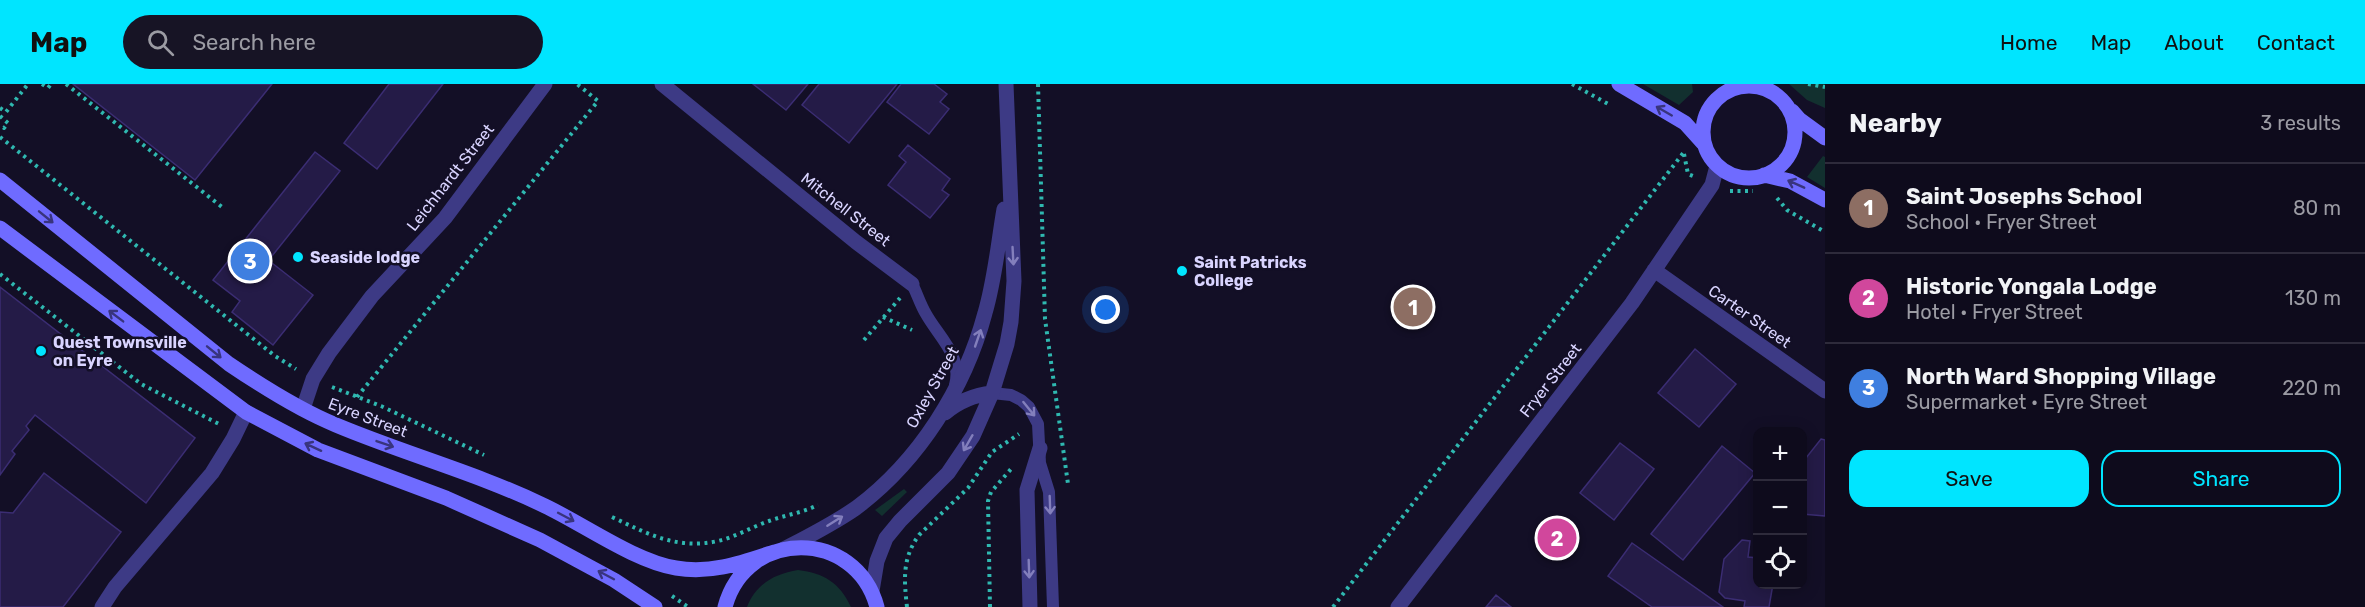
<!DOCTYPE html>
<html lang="en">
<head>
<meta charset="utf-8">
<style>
	body { margin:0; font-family:Rubik,sans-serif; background:#171425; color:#f1f3f6 }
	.controls { position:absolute; right:18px; bottom:18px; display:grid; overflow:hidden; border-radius:12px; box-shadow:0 3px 15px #0003 }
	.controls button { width:54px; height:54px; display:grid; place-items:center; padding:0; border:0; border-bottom:2px solid #2e2b3b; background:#0e0b1c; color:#f1f3f6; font:30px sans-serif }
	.you { position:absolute; left:1106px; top:226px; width:21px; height:21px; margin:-15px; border:4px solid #fff; border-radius:50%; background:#1a73e8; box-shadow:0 0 0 9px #1a73e833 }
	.badge { display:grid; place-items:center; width:39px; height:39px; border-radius:50%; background:#00e5ff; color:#fff; font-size:20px; font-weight:700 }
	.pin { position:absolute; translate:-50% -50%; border:3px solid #fff; box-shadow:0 2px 6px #0006 }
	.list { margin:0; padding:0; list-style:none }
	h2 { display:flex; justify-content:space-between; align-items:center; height:78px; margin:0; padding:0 24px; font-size:26px }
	h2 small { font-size:20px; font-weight:400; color:#9b9ba3 }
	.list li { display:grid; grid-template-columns:39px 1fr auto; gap:18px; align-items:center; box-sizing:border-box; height:90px; padding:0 24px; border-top:2px solid #2e2b3b }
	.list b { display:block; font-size:22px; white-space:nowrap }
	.list p { margin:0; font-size:20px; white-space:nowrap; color:#9b9ba3 }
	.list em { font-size:20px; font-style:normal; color:#9b9ba3 }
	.actions { display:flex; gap:12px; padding:18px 24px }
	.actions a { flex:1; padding:14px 0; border:2px solid #00e5ff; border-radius:18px; text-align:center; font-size:21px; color:#00e5ff }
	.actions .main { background:#00e5ff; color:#111 }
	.icon { flex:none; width:33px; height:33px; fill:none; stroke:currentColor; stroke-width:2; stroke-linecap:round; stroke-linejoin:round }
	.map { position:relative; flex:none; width:1825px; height:523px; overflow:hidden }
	header { display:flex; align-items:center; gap:36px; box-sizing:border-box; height:84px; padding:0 30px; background:#00e5ff; color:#111 }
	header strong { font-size:28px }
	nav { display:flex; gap:33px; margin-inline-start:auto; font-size:21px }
	.search { width:420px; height:54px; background:#171425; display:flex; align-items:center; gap:15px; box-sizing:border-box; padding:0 21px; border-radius:33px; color:#9b9ba3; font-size:22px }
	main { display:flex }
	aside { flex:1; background:#0e0b1c }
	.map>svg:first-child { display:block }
	.green { fill:#12302f }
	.building { fill:#241b47; stroke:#3b2d73; stroke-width:1.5 }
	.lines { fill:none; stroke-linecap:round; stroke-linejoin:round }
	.path { stroke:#2fb8b0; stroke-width:4; stroke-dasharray:3 4.5; stroke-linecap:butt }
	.lane { stroke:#3d3a85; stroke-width:12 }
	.street { stroke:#3d3a85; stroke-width:15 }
	.secondary { stroke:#6f6bff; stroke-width:15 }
	.oneway { stroke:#38347d }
	.oneway2 { stroke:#837fbc }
	.poi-dot { fill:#00e5ff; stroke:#130f26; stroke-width:2 }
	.labels { text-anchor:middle; stroke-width:5; stroke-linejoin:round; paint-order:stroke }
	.street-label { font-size:16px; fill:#d9d4ff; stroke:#130f26 }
	.poi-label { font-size:16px; font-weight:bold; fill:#d9d4ff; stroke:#130f26; text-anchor:start }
</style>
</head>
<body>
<header>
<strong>Map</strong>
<div class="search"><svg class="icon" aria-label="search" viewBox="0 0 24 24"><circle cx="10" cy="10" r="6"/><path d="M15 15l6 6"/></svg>Search here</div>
<nav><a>Home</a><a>Map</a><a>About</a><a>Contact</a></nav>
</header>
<main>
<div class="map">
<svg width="1825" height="523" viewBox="0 0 1825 523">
	<rect width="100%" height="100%" fill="#130f26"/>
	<!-- green -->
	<path class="green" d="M1643 0H1692L1693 8 1679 21Z
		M1789 0H1825V24L1807 16Z
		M1823 72 1825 73V104L1807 93Z
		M904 405 907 408 882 432 875 426Z
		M798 486C824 489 840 499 851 523H747C756 500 774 490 798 486Z"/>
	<!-- building -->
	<path class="building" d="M73 0H272L195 96Z
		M389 0H443L377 85 344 59Z
		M753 0H808L786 26Z
		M819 0H897L849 59 802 21Z
		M901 0H934L947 10 940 18 949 25 929 50 887 18Z
		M908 61 950 95 942 106 949 111 930 134 888 101 906 78 899 72Z
		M315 68 340 87 264 182 268 185 272 179 313 211 273 261 232 228 240 217 213 196Z
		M0 203 195 354 146 419 35 331 26 342 29 346 12 367 15 370 0 391Z
		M1695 265 1736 300 1699 343 1658 309Z
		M1821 355 1825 356V432L1802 430V379Z
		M1620 359 1654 385 1614 436 1580 409Z
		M1722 362 1755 389 1683 476 1651 450Z
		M44 389 121 448 63 523H0V428L13 429Z
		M1742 456 1750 457 1748 473 1758 474V500H1773L1769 523H1744L1745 517 1725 514 1719 508 1724 475Z
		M1632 459 1723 523H1652L1608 492Z
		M1496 511 1511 523H1486Z"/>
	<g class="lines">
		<!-- path -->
		<path class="path" d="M42 0 48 4 51 0
			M66 0 222 123
			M1038 0 1045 235 1068 400
			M1572 0 1610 21
			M1808 0 1825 3
			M0 24 6 28 28 0
			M0 32 8 39 4 44 0 41
			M0 53 275 272 296 285
			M1684 70 1688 90 1693 92
			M1730 107H1753
			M1777 114 1787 126 1825 148
			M0 190 141 300 219 340
			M883 233 912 246
			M864 256 900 214
			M332 303 381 322 484 371
			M357 313 598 17 577 0
			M612 433C648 450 677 466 718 457 735 453 752 443 769 437 785 431 802 429 818 421
			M672 512 688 523
			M907 523C904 496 902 474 919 451L968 404 992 368 1019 350
			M990 523 988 417 991 408 1011 385
			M1333 523 1684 68"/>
		<!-- lane -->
		<path class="lane" d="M912 200C917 209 920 220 926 230 938 252 963 272 955 301
			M992 309 1011 311 1021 316 1029 323 1038 340 1040 379 1049 408 1053 523"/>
		<!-- street -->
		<path class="street" d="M662 0 856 158 912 200
			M1654 186 1825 307
			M303 325 313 295 329 269 372 212 445 134 545 0
			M945 329C958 318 974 311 992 309
			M784 465C809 452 833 440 856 424 919 377 965 304 985 229 995 195 998 160 1004 125
			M872 507 877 477 886 454 900 437 948 389 973 352 992 309 1007 260 1011 238 1014 197 1006 0
			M102 523 115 503 212 389 233 355 246 328
			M1030 523 1027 406 1040 364
			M1398 523 1632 219 1712 101 1717 82"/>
		<!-- secondary -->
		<path class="secondary" d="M1619 0 1685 39 1703 59
			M1703 48a46 46 0 1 1 92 0a46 46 0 1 1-92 0Z
			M1792 27 1799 35 1825 54
			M1764 91 1790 97 1825 116
			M0 96 229 280C263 303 299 326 336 341 405 370 477 389 545 422 583 440 636 478 676 484 711 490 741 479 774 468
			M0 144 246 328 318 366 446 414 540 456 614 496 655 523
			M725 523C746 444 856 444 877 523"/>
	</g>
	<!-- one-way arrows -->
	<defs><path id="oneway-shaft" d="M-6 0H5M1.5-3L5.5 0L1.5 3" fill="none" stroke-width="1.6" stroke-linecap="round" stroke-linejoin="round" transform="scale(1.5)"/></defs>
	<g class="oneway">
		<use href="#oneway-shaft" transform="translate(1664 27) rotate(-150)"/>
		<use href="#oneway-shaft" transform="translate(1796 100) rotate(-156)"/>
		<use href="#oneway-shaft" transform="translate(46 133) rotate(39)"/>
		<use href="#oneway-shaft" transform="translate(116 232) rotate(-143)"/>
		<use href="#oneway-shaft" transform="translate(214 268) rotate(39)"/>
		<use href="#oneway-shaft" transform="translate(385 360) rotate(19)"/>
		<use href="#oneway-shaft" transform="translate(313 363) rotate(-155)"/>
		<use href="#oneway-shaft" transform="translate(566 433) rotate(28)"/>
		<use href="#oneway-shaft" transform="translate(606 491) rotate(-152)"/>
	</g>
	<g class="oneway2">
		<use href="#oneway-shaft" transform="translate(1013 172) rotate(87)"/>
		<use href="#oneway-shaft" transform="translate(978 254) rotate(-71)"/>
		<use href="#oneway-shaft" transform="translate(1029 325) rotate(51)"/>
		<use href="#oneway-shaft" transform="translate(968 359) rotate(120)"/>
		<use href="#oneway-shaft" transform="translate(1050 421) rotate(88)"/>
		<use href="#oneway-shaft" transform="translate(835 437) rotate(-32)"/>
		<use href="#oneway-shaft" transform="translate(1029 485) rotate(88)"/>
	</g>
	<!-- markers -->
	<g class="poi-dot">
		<circle cx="298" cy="173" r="6"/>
		<circle cx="1182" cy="187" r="6"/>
		<circle cx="41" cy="267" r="6"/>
	</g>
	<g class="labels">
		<!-- street labels -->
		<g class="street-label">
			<text transform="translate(450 93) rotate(-52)" y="6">Leichhardt Street</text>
			<text transform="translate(846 125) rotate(38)" y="6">Mitchell Street</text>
			<text transform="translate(1750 232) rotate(35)" y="6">Carter Street</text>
			<text transform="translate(1550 296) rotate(-52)" y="6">Fryer Street</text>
			<text transform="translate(932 303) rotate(-61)" y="6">Oxley Street</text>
			<text transform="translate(368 333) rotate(21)" y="6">Eyre Street</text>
		</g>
		<!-- poi labels -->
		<g class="poi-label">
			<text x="310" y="179">Seaside lodge</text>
			<text x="1194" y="184">Saint Patricks<tspan x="1194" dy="18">College</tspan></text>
			<text x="53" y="264">Quest Townsville<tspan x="53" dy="18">on Eyre</tspan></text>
		</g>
	</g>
</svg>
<div class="controls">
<button>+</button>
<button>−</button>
<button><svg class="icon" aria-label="locate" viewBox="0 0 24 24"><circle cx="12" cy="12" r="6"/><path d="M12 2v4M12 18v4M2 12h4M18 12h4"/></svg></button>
</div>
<div class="you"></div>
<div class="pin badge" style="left:1413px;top:223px;background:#8d6e63">1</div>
<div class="pin badge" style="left:1557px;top:454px;background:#d1479c">2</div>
<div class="pin badge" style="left:250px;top:177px;background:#3f7fe0">3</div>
</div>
<aside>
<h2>Nearby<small>3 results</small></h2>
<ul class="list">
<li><span class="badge" style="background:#8d6e63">1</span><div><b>Saint Josephs School</b><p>School · Fryer Street</p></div><em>80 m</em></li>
<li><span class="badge" style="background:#d1479c">2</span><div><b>Historic Yongala Lodge</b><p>Hotel · Fryer Street</p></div><em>130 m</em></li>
<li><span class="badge" style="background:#3f7fe0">3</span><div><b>North Ward Shopping Village</b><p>Supermarket · Eyre Street</p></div><em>220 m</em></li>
</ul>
<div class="actions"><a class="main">Save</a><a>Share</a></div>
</aside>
</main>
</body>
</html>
